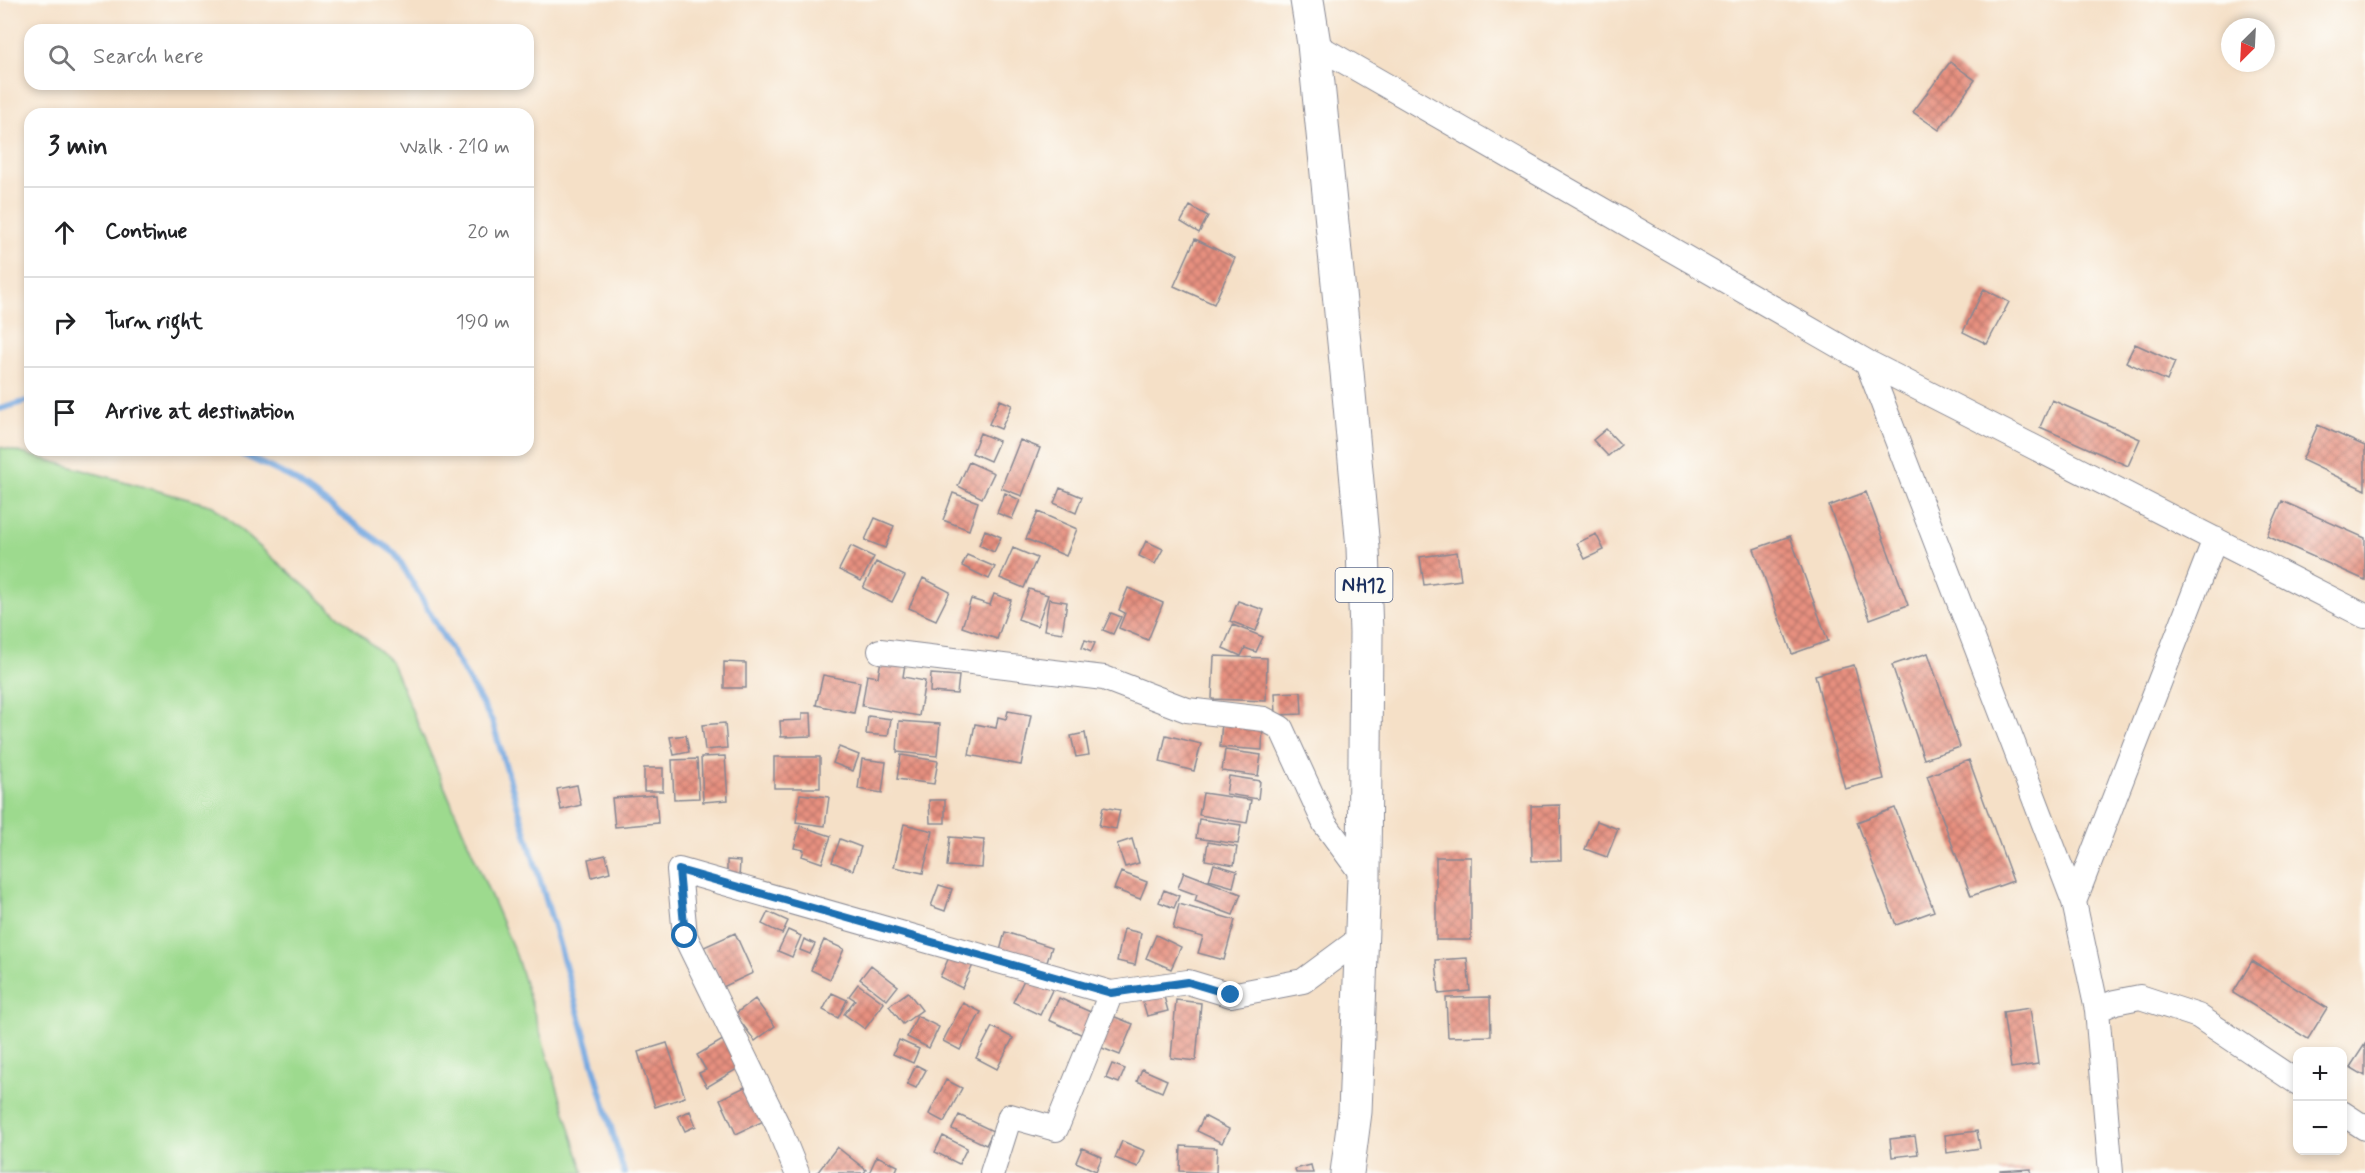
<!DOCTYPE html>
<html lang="en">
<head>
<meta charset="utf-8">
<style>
	body { margin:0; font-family:Mynerve,sans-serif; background:#f2f2f2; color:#202124 }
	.controls { position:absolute; right:18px; bottom:18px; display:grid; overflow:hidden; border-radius:12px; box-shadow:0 3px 9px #0003 }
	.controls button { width:54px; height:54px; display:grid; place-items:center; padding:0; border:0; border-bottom:2px solid #e0e0e0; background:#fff; color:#202124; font:30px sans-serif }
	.compass { position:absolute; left:2221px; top:18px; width:54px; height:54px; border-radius:50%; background:#fff; box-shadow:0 3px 9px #0003; rotate:204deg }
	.stop { position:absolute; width:18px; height:18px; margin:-14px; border:4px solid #1f6fb2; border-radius:50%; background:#fff }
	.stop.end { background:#1f6fb2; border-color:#fff; box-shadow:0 2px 6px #0008 }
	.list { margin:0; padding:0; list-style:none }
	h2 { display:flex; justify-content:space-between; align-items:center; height:78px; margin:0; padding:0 24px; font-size:26px }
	h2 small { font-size:20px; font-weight:400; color:#757577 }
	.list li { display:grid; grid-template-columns:39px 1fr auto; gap:18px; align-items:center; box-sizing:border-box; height:90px; padding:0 24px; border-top:2px solid #e0e0e0 }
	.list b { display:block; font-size:22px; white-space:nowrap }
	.list em { font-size:20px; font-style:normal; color:#757577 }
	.icon { flex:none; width:33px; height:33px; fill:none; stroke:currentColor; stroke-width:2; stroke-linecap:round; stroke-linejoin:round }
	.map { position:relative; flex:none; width:2365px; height:1173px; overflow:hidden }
	.search { position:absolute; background:#fff; box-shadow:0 3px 9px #0003; left:24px; top:24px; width:510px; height:66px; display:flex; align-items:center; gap:15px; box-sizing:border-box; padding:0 21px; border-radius:18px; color:#757577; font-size:22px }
	.panel { position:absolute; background:#fff; box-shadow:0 3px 9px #0003; left:24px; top:108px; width:510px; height:348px; border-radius:18px }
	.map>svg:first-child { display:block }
	.grass { fill:#9dda8e; stroke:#5c8476; stroke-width:1.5 }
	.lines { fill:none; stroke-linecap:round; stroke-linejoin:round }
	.stream { stroke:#73a7e0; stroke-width:6 }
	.building { fill:url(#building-cross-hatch) }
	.minor-casing { stroke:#888892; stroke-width:26 }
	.highway-casing { stroke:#888892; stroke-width:35 }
	.minor { stroke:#fff; stroke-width:24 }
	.highway { stroke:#fff; stroke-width:33 }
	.route { stroke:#1f6fb2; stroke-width:8 }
	.labels { text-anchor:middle; stroke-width:4.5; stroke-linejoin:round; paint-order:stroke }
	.shield { fill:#fdfcf7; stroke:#5f6c8c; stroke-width:1.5 }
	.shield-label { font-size:20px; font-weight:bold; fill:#1b2f5e }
</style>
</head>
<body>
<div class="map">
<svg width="2365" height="1173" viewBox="0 0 2365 1173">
	<defs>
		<pattern id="building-cross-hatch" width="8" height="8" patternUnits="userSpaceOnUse" patternTransform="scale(1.5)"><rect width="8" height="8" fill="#e7907f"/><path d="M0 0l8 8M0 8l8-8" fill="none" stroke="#ba766b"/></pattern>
	</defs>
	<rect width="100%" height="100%" fill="#fdfcf7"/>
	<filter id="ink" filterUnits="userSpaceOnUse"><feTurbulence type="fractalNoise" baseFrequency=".0167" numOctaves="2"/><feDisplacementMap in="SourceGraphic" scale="12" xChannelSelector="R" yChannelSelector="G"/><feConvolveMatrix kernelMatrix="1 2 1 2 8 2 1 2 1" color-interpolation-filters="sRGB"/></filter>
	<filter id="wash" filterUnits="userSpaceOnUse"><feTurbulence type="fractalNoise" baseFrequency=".008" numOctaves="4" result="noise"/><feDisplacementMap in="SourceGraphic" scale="24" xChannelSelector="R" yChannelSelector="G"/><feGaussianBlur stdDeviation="1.35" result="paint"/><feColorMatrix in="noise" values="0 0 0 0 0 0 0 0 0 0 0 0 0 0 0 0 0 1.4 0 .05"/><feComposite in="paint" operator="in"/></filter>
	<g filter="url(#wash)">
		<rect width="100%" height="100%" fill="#f5e0c7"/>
		<!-- grass -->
		<path class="grass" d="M0 447 213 506 391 661 516 955 584 1173H0Z"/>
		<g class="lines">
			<!-- stream -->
			<path class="stream" d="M0 409 30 400
				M233 450 290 477 396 554 492 721 553 923 624 1173"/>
		</g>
		<g id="blocks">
			<!-- building -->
			<path class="building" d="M1950 62 1975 80 1939 130 1913 112Z
				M1190 206 1208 216 1199 233 1181 222Z
				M1195 239 1235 258 1214 304 1174 286Z
				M1984 289 2009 302 1987 344 1963 332Z
				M2135 344 2175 362 2167 381 2126 362Z
				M1000 400 1012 405 1001 429 989 424Z
				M2052 400 2140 439 2128 466 2040 427Z
				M2318 425 2365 446V490L2302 460Z
				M1606 429 1621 445 1608 456 1593 440Z
				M980 433 999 441 990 461 972 453Z
				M1020 440 1040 448 1022 496 1001 488Z
				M969 462 994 473 982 498 958 486Z
				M1060 488 1082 497 1076 513 1054 503Z
				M1866 492 1908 605 1870 619 1829 506Z
				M953 493 978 502 969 530 943 520Z
				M1005 493 1020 500 1012 519 997 513Z
				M2282 501 2365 538V580L2267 536Z
				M1038 512 1077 529 1066 556 1026 539Z
				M875 518 894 526 885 548 865 540Z
				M985 530 1001 537 994 552 979 545Z
				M1596 534 1604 550 1585 559 1577 543Z
				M1790 536 1828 641 1792 654 1754 549Z
				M1146 541 1163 549 1155 564 1139 556Z
				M851 546 874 557 861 581 839 570Z
				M1013 548 1037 558 1024 588 1000 578Z
				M1457 552 1461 580 1424 585 1420 557Z
				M967 555 995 567 989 579 962 566Z
				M876 562 905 576 892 602 863 588Z
				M923 578 950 592 936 620 909 608Z
				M1128 588 1163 603 1148 640 1119 628 1125 613 1119 610Z
				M1029 589 1048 595 1037 626 1018 619Z
				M994 594 1011 600 997 639 962 627 971 599 990 605Z
				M1049 599 1067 602 1062 633 1044 630Z
				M1238 601 1264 610 1256 631 1230 621Z
				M1111 613 1121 617 1113 634 1103 630Z
				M1233 625 1263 637 1256 652 1245 648 1241 656 1223 648Z
				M1085 640 1095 643 1091 652 1082 648Z
				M1928 653 1960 747 1924 759 1892 665Z
				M1214 656 1267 658 1266 701 1212 699Z
				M881 660 905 664 903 677 925 681 919 716 862 706 867 675 878 677Z
				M724 662 746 663V688H724Z
				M1854 665 1884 779 1845 789 1815 675Z
				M931 674 959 676 957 694 930 692Z
				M823 675 860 682 854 713 816 705Z
				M1301 692 1302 714 1276 715 1275 693Z
				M1008 711 1031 715 1021 765 969 755 975 724 996 728 998 717 1006 719Z
				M802 713H811L812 736 781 737 780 721 802 720Z
				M868 716 891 719 888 736 866 734Z
				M899 721 940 724 937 756 897 752Z
				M1222 721 1263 724 1262 750 1220 747Z
				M725 723 727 748 705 750 702 725Z
				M1085 733 1089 755 1076 757 1071 736Z
				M686 735 689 752 674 755 670 737Z
				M1166 735 1201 744 1194 771 1160 762Z
				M839 747 859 755 853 771 833 763Z
				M1225 750 1261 755 1258 776 1222 771Z
				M901 755 938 761 934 784 897 779Z
				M725 756 728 800 703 802 701 757Z
				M774 757H820V788H774Z
				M697 759 699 798 674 799 672 760Z
				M862 759 886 762 882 793 858 789Z
				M1969 760 2013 881 1971 896 1927 776Z
				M644 768H663V791H644Z
				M1229 776 1260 781 1258 799 1226 794Z
				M577 785 581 805 561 810 557 789Z
				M1203 793 1251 800 1247 823 1199 815Z
				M800 794 829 797 825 826 796 822Z
				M656 795 658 823 615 827 612 798Z
				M929 800H945V823H930Z
				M1560 805 1561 860 1532 861 1531 806Z
				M1103 807 1120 810 1116 829 1099 826Z
				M1895 808 1934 911 1896 925 1857 822Z
				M1199 819 1241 825 1238 844 1196 838Z
				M1597 821 1618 829 1607 857 1585 849Z
				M904 824 933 831 923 873 894 867Z
				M800 826 831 836 822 863 802 856 804 850 794 848Z
				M950 837 984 840 982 868 947 866Z
				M840 839 861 847 853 870 832 862Z
				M1132 839 1139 863 1125 867 1117 844Z
				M1208 842 1237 847 1234 865 1205 860Z
				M606 855 610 872 592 877 588 859Z
				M1436 857H1471V940H1436Z
				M727 860 740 861 739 879H727Z
				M1214 864 1237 871 1233 887 1209 880Z
				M1121 872 1147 882 1140 899 1114 889Z
				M1184 872 1241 894 1233 915 1195 901 1197 895 1178 888Z
				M939 885 952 889 945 911 931 906Z
				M1164 890 1179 896 1174 908 1159 902Z
				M1179 904 1235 920 1224 960 1198 953 1203 937 1173 929Z
				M768 912 788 921 782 934 762 924Z
				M1124 929 1141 933 1135 965 1117 961Z
				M788 930 801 936 792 957 778 951Z
				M1005 932 1052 947 1046 965 1000 951Z
				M735 933 753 973 723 987 704 947Z
				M1156 935 1181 947 1171 969 1146 958Z
				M804 939 815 944 810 954 800 950Z
				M824 940 844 949 830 979 811 970Z
				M951 953 974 963 962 988 940 977Z
				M1467 958 1470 991 1439 994 1436 960Z
				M2252 961 2327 1008 2308 1039 2233 993Z
				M871 965 898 986 887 1000 860 979Z
				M1026 976 1053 988 1040 1015 1013 1002Z
				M858 984 884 1003 865 1029 844 1014 855 1000 849 996Z
				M908 992 922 1010 903 1024 889 1006Z
				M832 993 847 1000 838 1018 823 1010Z
				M1163 993 1168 1011 1147 1016 1142 999Z
				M1490 997 1491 1036 1448 1037 1446 998Z
				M1059 998 1095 1014 1085 1036 1049 1020Z
				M755 999 775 1026 755 1041 735 1014Z
				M1176 1000 1201 1003 1196 1061 1171 1058Z
				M963 1003 981 1012 960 1050 943 1041Z
				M2030 1008 2038 1064 2011 1068 2003 1012Z
				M1110 1015 1133 1024 1120 1055 1097 1046Z
				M917 1016 939 1027 929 1048 907 1037Z
				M992 1027 1013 1038 997 1069 976 1058Z
				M726 1038 742 1066 707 1087 699 1073 706 1070 697 1055Z
				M899 1040 919 1049 913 1063 893 1054Z
				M667 1043 685 1097 655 1107 638 1052Z
				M2365 1044V1076L2350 1067Z
				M1112 1064 1125 1069 1119 1083 1106 1078Z
				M916 1065 926 1070 916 1088 907 1084Z
				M1142 1069 1167 1080 1162 1092 1137 1081Z
				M946 1080 962 1088 944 1122 929 1114Z
				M751 1084 768 1119 736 1134 720 1099Z
				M690 1111 696 1126 685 1131 678 1116Z
				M959 1115 993 1131 986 1145 952 1129Z
				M1204 1116 1229 1129 1222 1143 1197 1131Z
				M1977 1131 1980 1148 1947 1153 1945 1135Z
				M943 1136 967 1148 959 1164 935 1152Z
				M1915 1136 1918 1154 1892 1157 1890 1139Z
				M1122 1141 1145 1151 1138 1167 1115 1158Z
				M1181 1146 1217 1148 1216 1173 1180 1171Z
				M837 1147 866 1170 864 1173H817Z
				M1082 1148 1102 1157 1096 1171 1076 1162Z
				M877 1156 898 1166 895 1173H869Z
				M1311 1165 1313 1173H1296L1295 1169Z
				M2031 1169V1173H2000V1171Z"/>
		</g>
	</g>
	<g filter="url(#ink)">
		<use href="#blocks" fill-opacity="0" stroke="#888892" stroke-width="1.5"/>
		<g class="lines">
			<defs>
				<path id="minor" d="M1314 44 1867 362 2365 616
					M1867 362 2074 902
					M880 651 1104 678 1187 710 1264 719 1281 728 1325 824 1364 877
					M2097 1010 2115 1002 2140 997 2198 1016 2298 1083
					M2342 1113 2365 1128
					M797 1173 778 1126 685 936 679 870 1111 993
					M992 1173 1010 1116 1056 1129 1111 993 1188 982 1231 995 1303 981 1361 938
					M2111 1173 2097 1010 2074 902 2215 539"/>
				<path id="highway" d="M1307 0 1314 44 1347 372 1363 548 1366 633 1364 877 1355 1112 1347 1173"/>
			</defs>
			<!-- minor casing -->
			<use href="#minor" class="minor-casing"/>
			<!-- highway casing -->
			<use href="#highway" class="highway-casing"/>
			<!-- minor -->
			<use href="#minor" class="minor"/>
			<!-- highway -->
			<use href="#highway" class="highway"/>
		</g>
	</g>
	<g class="lines" filter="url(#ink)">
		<!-- route -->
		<path class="route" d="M685 936 679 870 1111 993 1188 982 1231 995"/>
	</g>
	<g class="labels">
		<!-- shield labels -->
		<rect class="shield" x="1335.5" y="568" width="57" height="34" rx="4.5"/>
		<g class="shield-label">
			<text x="1364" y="592">NH12</text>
		</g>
	</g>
</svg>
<div class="controls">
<button>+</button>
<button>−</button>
</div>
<svg class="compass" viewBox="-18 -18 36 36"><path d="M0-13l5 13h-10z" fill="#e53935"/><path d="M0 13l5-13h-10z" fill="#757577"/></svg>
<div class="stop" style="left:685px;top:936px"></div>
<div class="stop end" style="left:1231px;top:995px"></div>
<div class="search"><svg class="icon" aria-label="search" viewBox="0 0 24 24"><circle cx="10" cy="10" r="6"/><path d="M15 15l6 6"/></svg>Search here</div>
<section class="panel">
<h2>3 min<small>Walk · 210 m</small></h2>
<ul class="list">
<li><svg class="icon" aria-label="ahead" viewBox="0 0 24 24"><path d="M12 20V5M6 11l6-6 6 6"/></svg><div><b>Continue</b></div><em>20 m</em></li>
<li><svg class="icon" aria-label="right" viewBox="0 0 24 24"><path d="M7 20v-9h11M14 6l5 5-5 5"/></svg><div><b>Turn right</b></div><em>190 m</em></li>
<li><svg class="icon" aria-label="arrive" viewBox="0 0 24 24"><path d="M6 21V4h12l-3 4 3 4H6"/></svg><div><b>Arrive at destination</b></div></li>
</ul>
</section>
</div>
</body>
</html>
